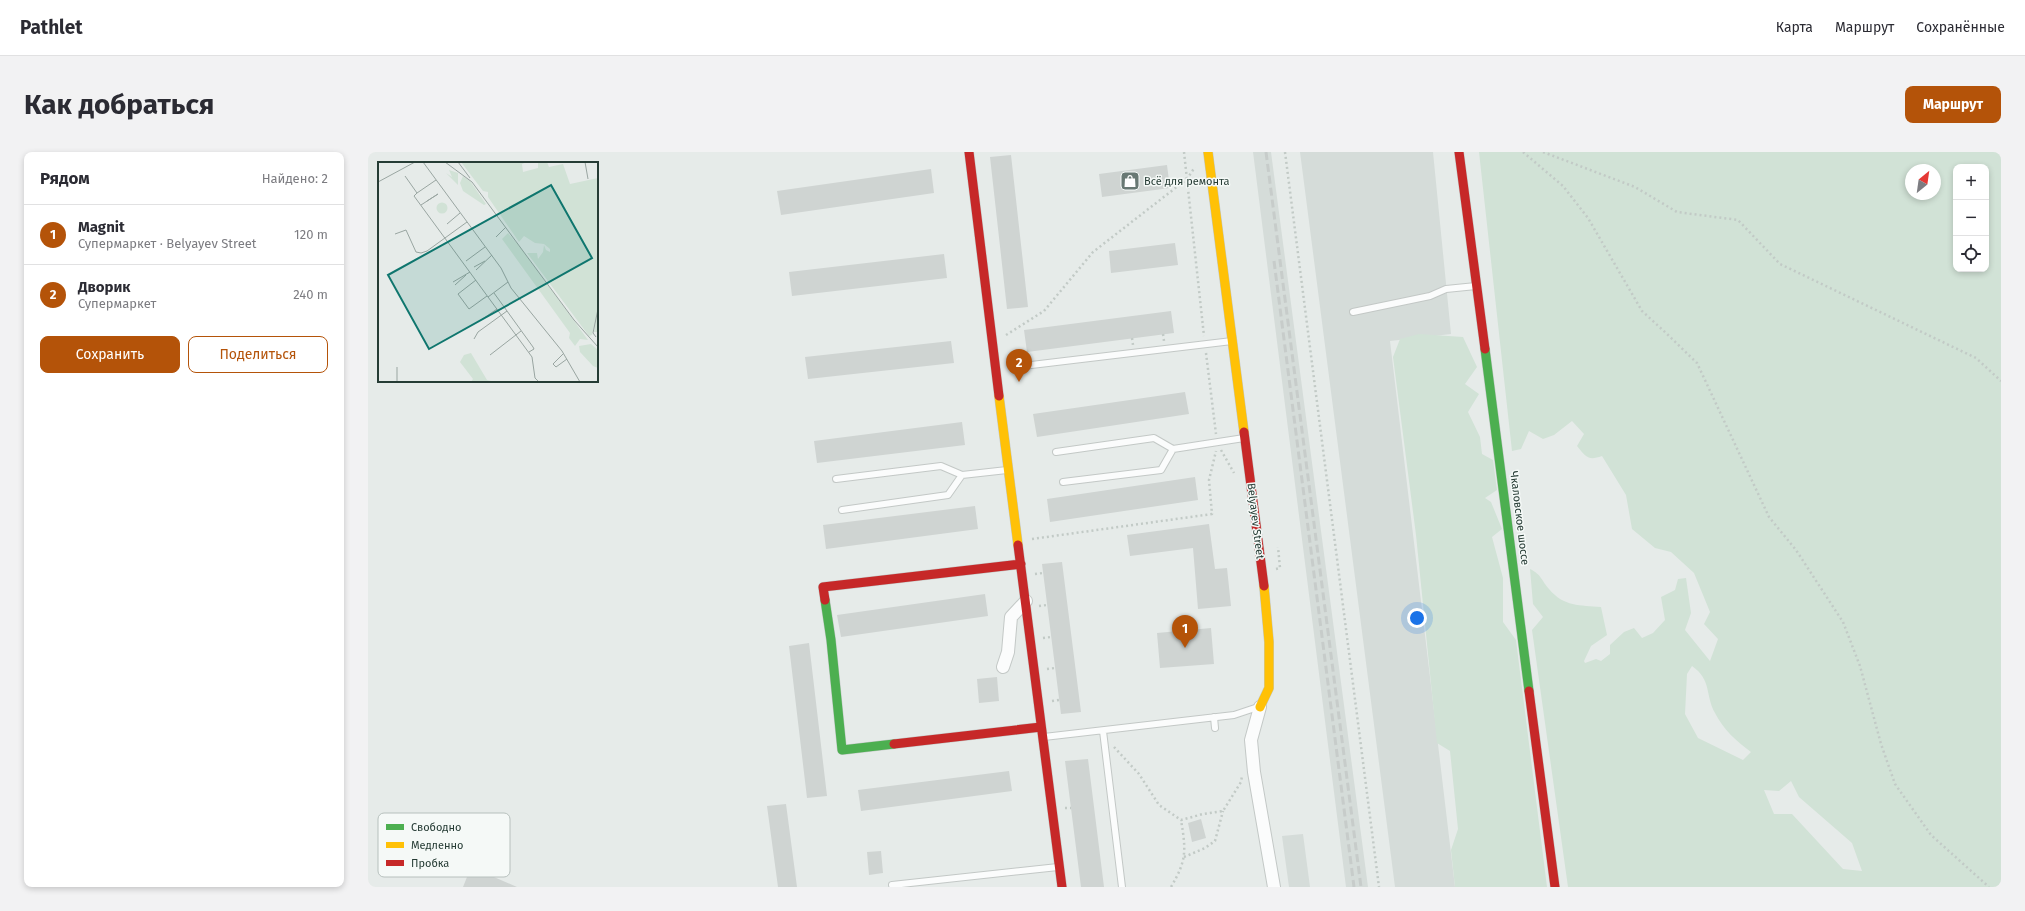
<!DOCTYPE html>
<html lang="ru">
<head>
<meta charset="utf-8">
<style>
	body { margin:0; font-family:"Fira Sans",sans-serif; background:#f2f2f3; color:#2b2b33 }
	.controls { position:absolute; right:12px; top:12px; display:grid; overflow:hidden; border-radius:8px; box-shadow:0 2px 6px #0003 }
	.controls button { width:36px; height:36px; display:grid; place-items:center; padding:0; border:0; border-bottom:1px solid #e1e1e2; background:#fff; color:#2b2b33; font:20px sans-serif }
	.compass { position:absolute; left:1537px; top:12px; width:36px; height:36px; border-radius:50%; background:#fff; box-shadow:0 2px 6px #0003; rotate:29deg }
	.you { position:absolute; left:1049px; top:466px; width:14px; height:14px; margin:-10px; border:3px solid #fff; border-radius:50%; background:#1a73e8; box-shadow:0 0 0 6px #1a73e833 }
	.badge { display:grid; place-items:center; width:26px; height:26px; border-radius:50%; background:#b45309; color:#fff; font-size:13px; font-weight:700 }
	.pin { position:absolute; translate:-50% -33px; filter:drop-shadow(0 1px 2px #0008) }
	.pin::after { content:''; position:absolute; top:21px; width:14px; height:12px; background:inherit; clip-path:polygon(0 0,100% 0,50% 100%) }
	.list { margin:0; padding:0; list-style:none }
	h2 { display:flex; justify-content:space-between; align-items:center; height:52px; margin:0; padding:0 16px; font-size:17px }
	h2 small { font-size:13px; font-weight:400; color:#7c7c81 }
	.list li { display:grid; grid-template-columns:26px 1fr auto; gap:12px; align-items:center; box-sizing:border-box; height:60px; padding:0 16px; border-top:1px solid #e1e1e2 }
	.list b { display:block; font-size:15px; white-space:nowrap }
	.list p { margin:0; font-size:13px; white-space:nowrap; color:#7c7c81 }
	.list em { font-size:13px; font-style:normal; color:#7c7c81 }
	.actions { display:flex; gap:8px; padding:12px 16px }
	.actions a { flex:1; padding:9px 0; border:1px solid #b45309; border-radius:8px; text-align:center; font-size:14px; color:#b45309 }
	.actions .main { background:#b45309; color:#fff }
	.icon { flex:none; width:22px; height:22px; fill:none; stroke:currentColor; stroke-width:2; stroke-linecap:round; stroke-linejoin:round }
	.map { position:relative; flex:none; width:1633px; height:735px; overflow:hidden; border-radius:8px }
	header { display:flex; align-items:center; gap:24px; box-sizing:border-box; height:56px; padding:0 20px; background:#fff; border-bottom:1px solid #e1e1e2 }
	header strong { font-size:19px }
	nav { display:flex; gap:22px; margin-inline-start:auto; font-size:14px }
	.intro { display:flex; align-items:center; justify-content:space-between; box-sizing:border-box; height:96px; padding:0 24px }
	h1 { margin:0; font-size:28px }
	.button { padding:10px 18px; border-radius:8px; background:#b45309; color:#fff; font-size:14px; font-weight:700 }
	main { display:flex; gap:24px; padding:0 24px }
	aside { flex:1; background:#fff; border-radius:8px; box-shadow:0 2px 6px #0003 }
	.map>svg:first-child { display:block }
	.built { fill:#d5dcd9 }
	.green { fill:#d1e2d6; fill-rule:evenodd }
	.building { fill:#cfd4d2 }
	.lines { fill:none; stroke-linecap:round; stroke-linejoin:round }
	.lane-casing { stroke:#c3c8c6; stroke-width:8 }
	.street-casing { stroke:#c3c8c6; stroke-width:14 }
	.fast-casing { stroke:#c2c8c6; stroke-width:10 }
	.slow-casing { stroke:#c2c8c6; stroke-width:10 }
	.jam-casing { stroke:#c2c8c6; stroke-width:10 }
	.path { stroke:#c2cac6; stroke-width:2.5; stroke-dasharray:2 3; stroke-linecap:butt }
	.lane { stroke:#fbfcfc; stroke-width:6 }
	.street { stroke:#fbfcfc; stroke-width:12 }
	.fast { stroke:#4caf50; stroke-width:9 }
	.slow { stroke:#ffc107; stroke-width:9 }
	.jam { stroke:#c62828; stroke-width:9 }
	.rail { stroke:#c7ccca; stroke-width:3; stroke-dasharray:8 4; stroke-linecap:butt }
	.labels { text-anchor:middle; stroke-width:3; stroke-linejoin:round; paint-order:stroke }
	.poi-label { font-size:11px; fill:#263c35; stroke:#f5f9f7; text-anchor:start }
	.street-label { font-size:11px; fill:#263c35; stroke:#f5f9f7 }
	.inset-road { fill:none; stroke:#99a5a1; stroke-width:1 }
	.view { fill:#0f766e; fill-opacity:0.15; stroke:#0f766e; stroke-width:2 }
	.inset-edge { fill:none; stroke:#263c35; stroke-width:2 }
	.key { fill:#f5f9f7; stroke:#b7c0bd; stroke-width:1 }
	.key-label { font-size:11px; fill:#263c35 }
</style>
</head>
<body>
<header>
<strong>Pathlet</strong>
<nav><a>Карта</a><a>Маршрут</a><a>Сохранённые</a></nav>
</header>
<div class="intro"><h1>Как добраться</h1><a class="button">Маршрут</a></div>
<main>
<aside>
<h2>Рядом<small>Найдено: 2</small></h2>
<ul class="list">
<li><span class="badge">1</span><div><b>Magnit</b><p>Супермаркет · Belyayev Street</p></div><em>120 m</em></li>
<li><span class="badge">2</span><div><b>Дворик</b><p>Супермаркет</p></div><em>240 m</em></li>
</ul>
<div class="actions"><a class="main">Сохранить</a><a>Поделиться</a></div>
</aside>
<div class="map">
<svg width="1633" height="735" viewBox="0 0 1633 735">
	<rect width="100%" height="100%" fill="#e6ebe9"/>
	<!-- built -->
	<path class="built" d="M885 0H903L1000 735H978Z
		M932 0H1065L1083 182 1022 189 1087 735H1027Z
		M935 682 942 735H921L914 684Z"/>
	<!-- green -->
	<path class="green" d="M1111 0H1633V735H1200L1164 478 1175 465 1165 452 1162 417C1174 423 1173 428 1181 437 1196 455 1212 453 1233 455L1239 483 1223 494 1216 509 1217 511 1228 507 1233 509 1242 502V493L1256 480 1266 476 1274 486 1285 481 1297 468 1293 445 1307 438 1310 427 1318 426 1323 461 1317 478 1342 509 1350 487 1336 472 1342 460 1326 421 1303 400 1287 396 1264 377 1258 343 1234 304C1220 309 1218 305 1209 294L1216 282 1204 269 1186 283 1175 287 1161 279 1153 297 1144 299ZM1588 15H1618V117H1588ZM1543 18H1567V42H1543ZM1324 514C1344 528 1337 543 1347 561 1355 577 1368 589 1383 600L1375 608 1330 586 1317 562 1319 522ZM1423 629 1431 645 1484 691 1494 719 1475 717 1424 662H1406L1396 638 1411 639Z
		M1051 182 1095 185 1109 215 1097 232 1111 242 1100 260 1112 285 1114 302 1125 308 1129 338 1117 346 1123 350 1134 377 1124 385 1135 426V470L1148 488 1179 735H1087L1083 698 1090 677 1082 599 1069 591 1048 383 1025 205 1032 187Z"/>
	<!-- building -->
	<path class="building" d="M643 3 660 155 639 157 622 5Z
		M799 13 802 36 734 45 731 22Z
		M563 17 566 41 413 63 409 39Z
		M807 91 810 113 743 121 741 99Z
		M576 102 579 126 424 144 421 120Z
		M803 159 806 181 659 200 656 178Z
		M583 189 586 211 440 227 437 205Z
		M817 240 821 262 669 285 665 262Z
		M594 270 597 293 449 311 446 289Z
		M827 325 830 348 682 370 679 347Z
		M607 354 610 377 458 397 455 373Z
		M841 372 847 417 859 416 863 454 830 457 825 396 762 404 759 383Z
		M694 410 713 560 693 562 674 412Z
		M617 442 620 464 473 485 469 463Z
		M843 476 846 512 792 516 789 481Z
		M441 491 459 644 439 646 421 494Z
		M629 525 631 549 611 551 609 527Z
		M720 607 736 735H713L697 609Z
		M641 619 644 639 493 659 490 638Z
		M418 652 429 735H410L399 654Z
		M833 667 838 686 824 690 820 671Z
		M513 699 515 721 501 723 499 700Z
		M103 715 149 735H95Z"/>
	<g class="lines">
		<defs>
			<path id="lane" d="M985 160 1062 144 1078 137 1108 134
				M655 214 864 189
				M688 300 786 286 805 297
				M468 327 573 314 594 323 639 318
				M695 330 793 318 805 297 876 286
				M474 358 580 343 594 323
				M846 565 847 576
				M735 579 754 735
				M676 585 866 563 890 555
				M524 733 690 715"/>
			<path id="street" d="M635 515 640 500 643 465 658 449
				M892 555 883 588 886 620 906 735"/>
			<path id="fast" d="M1117 197 1161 539
				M457 448 463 488 474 598 526 592"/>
			<path id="slow" d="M840 0 876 280
				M631 244 650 393
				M892 555 901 536V490L896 434"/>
			<path id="jam" d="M601 0 631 244
				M1091 0 1117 197
				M876 280 896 434
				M650 393 694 735
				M457 448 455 435 653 412
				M1161 539 1187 735
				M526 592 673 575"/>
		</defs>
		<!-- lane casing -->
		<use href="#lane" class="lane-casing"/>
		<!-- street casing -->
		<use href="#street" class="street-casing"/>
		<!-- fast casing -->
		<use href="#fast" class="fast-casing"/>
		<!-- slow casing -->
		<use href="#slow" class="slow-casing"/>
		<!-- jam casing -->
		<use href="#jam" class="jam-casing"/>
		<!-- path -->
		<path class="path" d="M816 0 836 184
			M917 0 1011 735
			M1155 0 1195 34 1220 66 1274 159 1298 181 1329 211 1401 365 1428 398 1475 470 1492 514 1513 592 1527 632 1563 683 1621 735
			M1175 0 1267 35 1309 60 1370 68 1412 112 1608 206 1633 229
			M795 182 796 189
			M638 183 676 159 725 100 819 27 827 15
			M764 186 765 193
			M838 201 848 282
			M853 298 866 321
			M664 387 844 362 841 328 848 299
			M908 417 912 416 910 395
			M667 422 675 421
			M671 454 679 453
			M675 486 683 485
			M679 517 687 516
			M684 549 691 548
			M746 595 771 622 791 653 813 668 835 662 855 659 873 630 874 624
			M697 656H703
			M816 705 837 696 847 689 855 659
			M803 735C819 708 818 698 813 668"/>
		<!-- lane -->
		<use href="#lane" class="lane"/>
		<!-- street -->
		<use href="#street" class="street"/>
		<!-- fast -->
		<use href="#fast" class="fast"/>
		<!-- slow -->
		<use href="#slow" class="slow"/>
		<!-- jam -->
		<use href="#jam" class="jam"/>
		<!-- rail -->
		<path class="rail" d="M898 0 993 735
			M906 109 986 735"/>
	</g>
	<!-- icons -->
	<defs>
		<symbol id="shop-square" viewBox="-11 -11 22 22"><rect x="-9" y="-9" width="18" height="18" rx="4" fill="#697974" stroke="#f5f9f7"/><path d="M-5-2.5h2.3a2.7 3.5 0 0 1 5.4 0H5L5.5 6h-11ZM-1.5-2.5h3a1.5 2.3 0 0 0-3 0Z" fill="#fff"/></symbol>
	</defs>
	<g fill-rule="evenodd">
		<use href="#shop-square" x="751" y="18" width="22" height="22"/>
	</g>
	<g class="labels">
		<!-- poi labels -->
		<g class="poi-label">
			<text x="776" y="33">Всё для ремонта</text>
		</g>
		<!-- street labels -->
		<g class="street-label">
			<text transform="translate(1152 366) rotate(83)" y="4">Чкаловское шоссе</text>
			<text transform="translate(888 369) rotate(83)" y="4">Belyayev Street</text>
		</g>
	</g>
	<!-- overview -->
	<g transform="translate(10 10)">
		<rect width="220" height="220" fill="#e6ebe9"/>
		<path d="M83 0H149L144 2 145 10 160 6V0H169L171 5 185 2 192 22 220 16V170H216L218 158 214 173 211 174 149 91H159L160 97 165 90 166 83 168 88 172 90V87L166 82 157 81 146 74 141 80 110 35V30L105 29ZM71 8 80 11V23L68 11 74 15ZM85 14 92 19 108 42 106 43 85 29 82 21ZM58.5 46a5.5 5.5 0 1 1 11 0a5.5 5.5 0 1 1-11 0ZM130 71 142 85 210 178 202 177 197 184 191 176 192 171 124 77ZM213 182 220 188V206L215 204 202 190 201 184ZM93 191 109 218 117 220H93L95 217 82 200 86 193Z" fill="#d1e2d6"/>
		<path class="inset-road" d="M45 0 123 106 133 126 184 189 202 220M67 0 94 20 196 158 220 185M80 0 92 16M207 0 210 17M27 14 39 31 36 34 154 195 157 216 161 220M0 20 37 0M39 31 58 18M43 43 60 32 49 39M69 62 82 51M17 72 28 68 38 90 43 91 49 89 89 60M118 75 128 65M88 99 107 85M96 105 107 99M98 108 114 93M98 118 80 132 91 147 109 134M75 120 92 110M77 123 88 113M116 131 155 185 156 187 151 190M110 135 130 120M103 158 119 147M218 175 215 171 220 147M96 177 100 170 129 149M185 192 175 202 178 205 189 197M112 193 143 169M19 220V205"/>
		<path class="view" d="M173 23 214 96 51 187 10 113Z"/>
		<rect width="220" height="220" class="inset-edge"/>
	</g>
	<!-- legend -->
	<rect x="10" y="661" width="132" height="64" rx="6" class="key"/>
	<rect x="18" y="672" width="18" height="6" fill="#4caf50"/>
	<rect x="18" y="690" width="18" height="6" fill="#ffc107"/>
	<rect x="18" y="708" width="18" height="6" fill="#c62828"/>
	<g class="key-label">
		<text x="43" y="679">Свободно</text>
		<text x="43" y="697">Медленно</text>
		<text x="43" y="715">Пробка</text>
	</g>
</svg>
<div class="controls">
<button>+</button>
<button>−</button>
<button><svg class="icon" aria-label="locate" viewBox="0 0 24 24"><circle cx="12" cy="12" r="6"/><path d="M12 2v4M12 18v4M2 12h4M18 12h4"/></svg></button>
</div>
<svg class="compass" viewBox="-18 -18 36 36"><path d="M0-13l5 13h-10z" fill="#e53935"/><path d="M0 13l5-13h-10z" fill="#7c7c81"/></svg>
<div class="you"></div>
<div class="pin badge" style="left:817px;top:496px">1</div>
<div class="pin badge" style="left:651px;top:230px">2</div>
</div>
</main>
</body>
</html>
